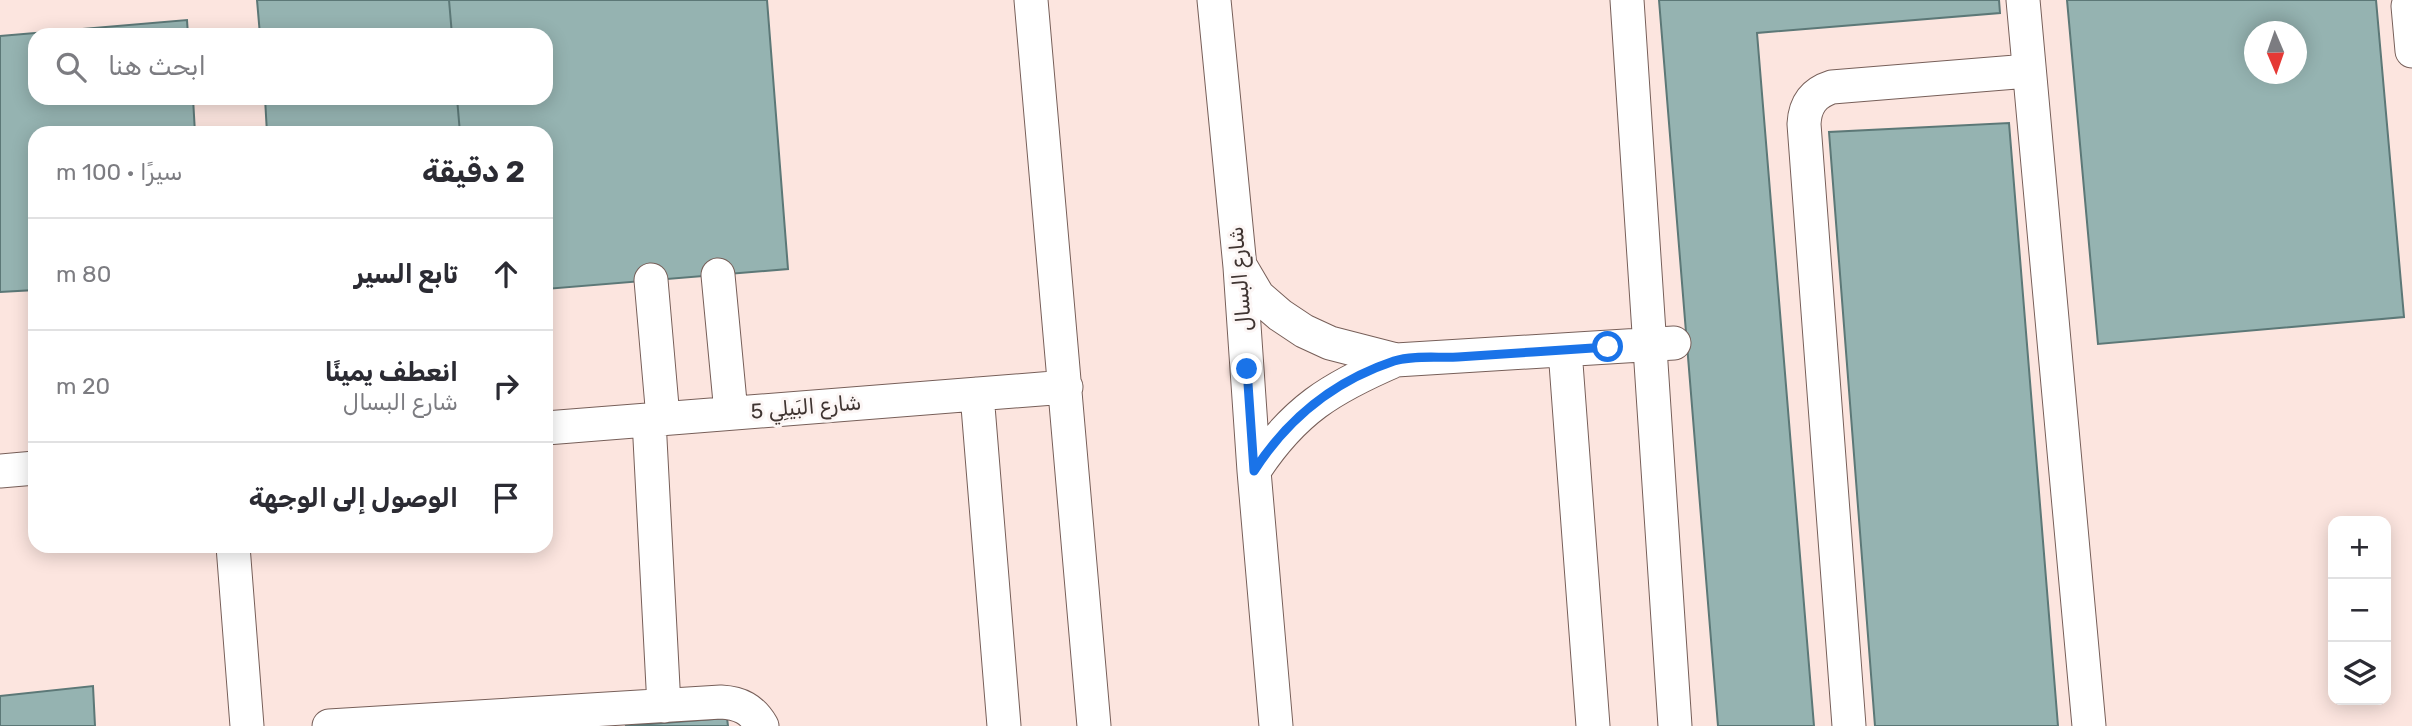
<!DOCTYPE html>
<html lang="ar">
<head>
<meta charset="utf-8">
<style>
	body { margin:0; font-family:Rubik,"Noto Naskh Arabic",sans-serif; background:#f7f7f7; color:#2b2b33; direction:rtl }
	.controls { position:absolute; right:21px; bottom:21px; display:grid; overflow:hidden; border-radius:14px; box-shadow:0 4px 18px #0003 }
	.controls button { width:63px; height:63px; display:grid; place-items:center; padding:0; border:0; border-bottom:2px solid #e1e1e2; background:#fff; color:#2b2b33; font:35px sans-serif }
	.compass { position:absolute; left:2244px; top:21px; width:63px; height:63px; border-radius:50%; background:#fff; box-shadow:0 4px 18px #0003; rotate:178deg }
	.stop { position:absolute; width:21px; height:21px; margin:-16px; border:5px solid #1a73e8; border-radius:50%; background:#fff }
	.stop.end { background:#1a73e8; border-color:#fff; box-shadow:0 2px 7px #0008 }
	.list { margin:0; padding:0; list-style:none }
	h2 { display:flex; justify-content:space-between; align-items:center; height:91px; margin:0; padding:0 28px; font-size:30px }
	h2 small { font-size:23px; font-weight:400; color:#7c7c81 }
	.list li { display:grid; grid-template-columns:46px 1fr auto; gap:21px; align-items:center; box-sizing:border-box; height:112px; padding:0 28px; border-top:2px solid #e1e1e2 }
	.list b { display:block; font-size:26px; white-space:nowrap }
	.list p { margin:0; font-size:23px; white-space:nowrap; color:#7c7c81 }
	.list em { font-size:23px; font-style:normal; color:#7c7c81 }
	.icon { flex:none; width:38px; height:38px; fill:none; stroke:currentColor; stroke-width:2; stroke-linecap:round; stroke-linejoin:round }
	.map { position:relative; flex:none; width:2412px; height:726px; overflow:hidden; direction:ltr }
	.search { position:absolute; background:#fff; box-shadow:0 4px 18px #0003; left:28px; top:28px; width:525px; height:77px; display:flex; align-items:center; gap:18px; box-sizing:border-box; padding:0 24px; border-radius:21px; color:#7c7c81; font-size:26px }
	.panel { position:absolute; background:#fff; box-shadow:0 4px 18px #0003; left:28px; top:126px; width:525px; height:427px; border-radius:21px; direction:rtl }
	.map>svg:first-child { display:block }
	.building { fill:#95b3b1; stroke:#5c7877; stroke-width:2; fill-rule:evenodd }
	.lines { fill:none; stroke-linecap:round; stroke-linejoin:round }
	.minor-casing { stroke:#775f59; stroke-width:35 }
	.minor { stroke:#fff; stroke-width:33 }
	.route { stroke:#1a73e8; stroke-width:9 }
	.labels { text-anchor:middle; stroke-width:6; stroke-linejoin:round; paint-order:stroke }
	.street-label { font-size:21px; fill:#3f3431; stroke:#fcf6f5 }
</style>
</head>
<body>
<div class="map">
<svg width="2412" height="726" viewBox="0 0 2412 726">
	<rect width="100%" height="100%" fill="#fce5df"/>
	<!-- building -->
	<path class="building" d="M257 0H449L452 35H260Z
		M449 0H767L788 269 546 289V133H460L457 98H546V35H452Z
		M1659 0H1999L2000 13 1757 33 1814 726H1718Z
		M2067 0H2376L2404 317 2098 344ZM2254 32H2296V74H2254Z
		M187 20 188 35H35V98H193L195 133H35V290L0 292V36Z
		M265 98H457L460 133H267Z
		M2009 123 2058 726H1875L1829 132Z
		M93 686 95 726H0V696Z
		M727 718 728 726H625Z"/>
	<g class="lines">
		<defs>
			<path id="minor" d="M1031 0 1094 726
				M1214 0 1240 267 1254 471 1276 726
				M1627 0 1675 726
				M2023 0 2089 726
				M2408 6 2412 51
				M1241 267 1258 296 1280 315 1304 331 1330 343 1396 360 1674 343
				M718 275 731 413
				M651 280 663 418
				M1565 350 1593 726
				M977 394 1004 726
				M649 420 664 706
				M546 428 1066 387
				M0 471 35 468
				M1254 471C1294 410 1331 388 1396 360
				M233 546 247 726
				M329 726 721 702C740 703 752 709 762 726
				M1849 726 1804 124C1805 105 1813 93 1832 87L2028 71"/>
		</defs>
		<!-- minor casing -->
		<use href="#minor" class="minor-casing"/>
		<!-- minor -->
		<use href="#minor" class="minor"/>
	</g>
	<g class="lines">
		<!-- route -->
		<path class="route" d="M1247 369 1254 471C1288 418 1334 381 1394 361 1413 355 1438 358 1458 357 1508 354 1558 350 1608 347"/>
	</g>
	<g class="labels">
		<!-- street labels -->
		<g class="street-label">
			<text transform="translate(1240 279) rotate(-95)" y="7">شارع البسال</text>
			<text transform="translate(806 407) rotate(-5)" y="7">شارع البَيلِي 5</text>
		</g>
	</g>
</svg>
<div class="controls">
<button>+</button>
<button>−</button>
<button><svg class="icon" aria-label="layers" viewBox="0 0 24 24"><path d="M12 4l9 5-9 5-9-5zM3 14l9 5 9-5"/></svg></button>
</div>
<svg class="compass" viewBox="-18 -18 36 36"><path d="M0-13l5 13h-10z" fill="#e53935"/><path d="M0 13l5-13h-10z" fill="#7c7c81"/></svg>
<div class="stop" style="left:1608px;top:347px"></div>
<div class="stop end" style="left:1247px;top:369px"></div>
<div class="search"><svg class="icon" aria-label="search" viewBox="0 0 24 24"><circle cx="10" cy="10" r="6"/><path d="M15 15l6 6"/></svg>ابحث هنا</div>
<section class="panel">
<h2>2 دقيقة<small>سيرًا · 100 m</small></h2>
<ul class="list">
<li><svg class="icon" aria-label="ahead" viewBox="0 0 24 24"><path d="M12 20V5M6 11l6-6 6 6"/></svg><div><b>تابع السير</b></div><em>80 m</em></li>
<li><svg class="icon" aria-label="right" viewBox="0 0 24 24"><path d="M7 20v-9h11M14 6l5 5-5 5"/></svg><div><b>انعطف يمينًا</b><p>شارع البسال</p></div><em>20 m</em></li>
<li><svg class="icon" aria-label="arrive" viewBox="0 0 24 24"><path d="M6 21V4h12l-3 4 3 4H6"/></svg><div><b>الوصول إلى الوجهة</b></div></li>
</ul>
</section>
</div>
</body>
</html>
